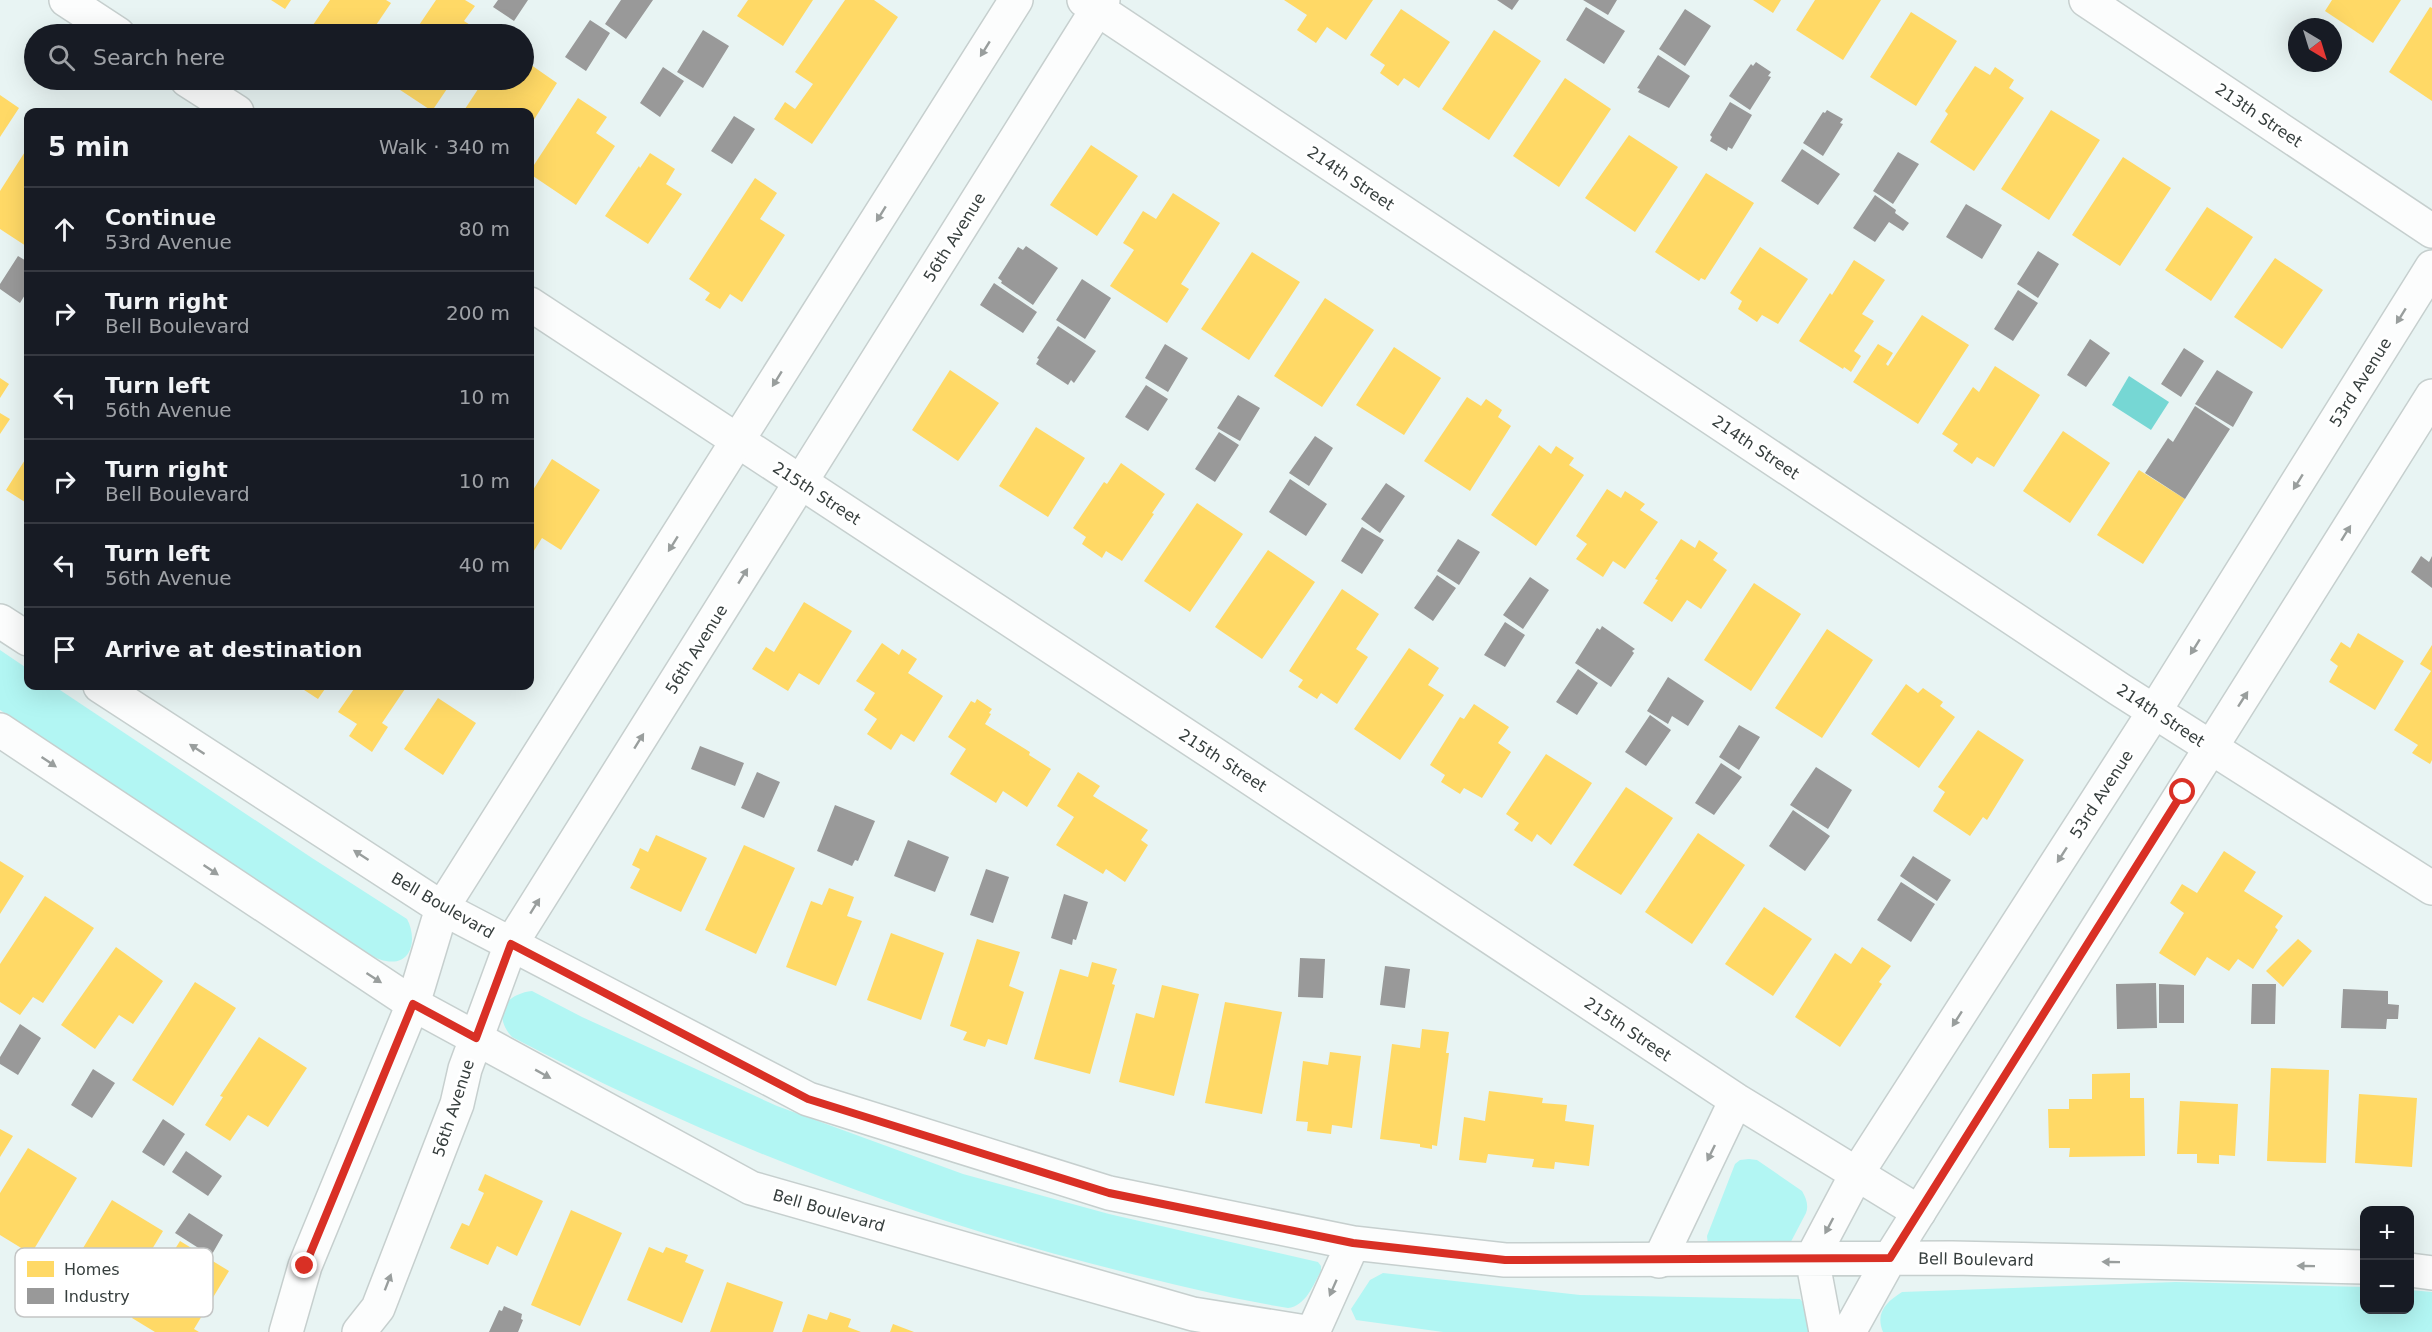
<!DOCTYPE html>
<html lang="en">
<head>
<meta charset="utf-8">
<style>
	body { margin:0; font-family:"DejaVu Sans",sans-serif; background:#20242c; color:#f1f3f6 }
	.controls { position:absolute; right:18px; bottom:18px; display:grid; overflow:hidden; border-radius:12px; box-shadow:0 6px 24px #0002 }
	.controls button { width:54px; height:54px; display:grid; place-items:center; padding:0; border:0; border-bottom:2px solid #363941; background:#171b24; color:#f1f3f6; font:30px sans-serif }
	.compass { position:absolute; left:2288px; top:18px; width:54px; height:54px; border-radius:50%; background:#171b24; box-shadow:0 6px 24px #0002; rotate:142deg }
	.stop { position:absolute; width:18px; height:18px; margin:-14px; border:4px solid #d93025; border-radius:50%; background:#fff }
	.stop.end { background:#d93025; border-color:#fff; box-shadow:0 2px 6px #0008 }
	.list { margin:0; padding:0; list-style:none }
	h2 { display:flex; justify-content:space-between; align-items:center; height:78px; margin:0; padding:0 24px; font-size:26px }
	h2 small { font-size:20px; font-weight:400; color:#9ea1a6 }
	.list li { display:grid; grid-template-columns:39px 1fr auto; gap:18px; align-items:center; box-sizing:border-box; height:84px; padding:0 24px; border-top:2px solid #363941 }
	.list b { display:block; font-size:22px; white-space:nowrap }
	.list p { margin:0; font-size:20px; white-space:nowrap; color:#9ea1a6 }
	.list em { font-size:20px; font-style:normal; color:#9ea1a6 }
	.icon { flex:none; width:33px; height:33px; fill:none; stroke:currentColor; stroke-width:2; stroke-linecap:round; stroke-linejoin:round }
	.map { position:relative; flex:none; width:2432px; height:1332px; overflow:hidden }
	.search { position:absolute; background:#171b24; box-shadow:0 6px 24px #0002; left:24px; top:24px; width:510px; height:66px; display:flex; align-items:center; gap:15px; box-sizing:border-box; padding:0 21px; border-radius:33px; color:#9ea1a6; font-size:22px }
	.panel { position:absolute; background:#171b24; box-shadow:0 6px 24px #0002; left:24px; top:108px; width:510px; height:582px; border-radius:12px }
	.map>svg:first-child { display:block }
	.green { fill:#b2f6f3 }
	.water { fill:#76d7d4 }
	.homes { fill:#ffd966 }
	.industry { fill:#999 }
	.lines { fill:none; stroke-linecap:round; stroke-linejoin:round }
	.minor-casing { stroke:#c6cfce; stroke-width:36 }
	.tertiary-casing { stroke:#c6cfce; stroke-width:36 }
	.minor { stroke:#fcfdfd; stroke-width:33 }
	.tertiary { stroke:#fcfdfd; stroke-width:33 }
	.oneway { fill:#999e9d }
	.route { stroke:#d93025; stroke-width:8 }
	.labels { text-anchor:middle; stroke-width:6; stroke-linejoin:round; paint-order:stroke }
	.street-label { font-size:16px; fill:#363e3d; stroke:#fff }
	.key { fill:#fff; stroke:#c3c5c5; stroke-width:1.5 }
	.key-label { font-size:16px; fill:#363e3d }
</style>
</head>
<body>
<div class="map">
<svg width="2432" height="1332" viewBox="0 0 2432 1332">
	<rect width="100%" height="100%" fill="#e8f4f3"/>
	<!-- green -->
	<path class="green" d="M0 650 28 669V686H54L312 858 407 919C417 937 413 966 386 961 378 960 371 955 364 951L0 710Z
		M532 991 582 1017 777 1106 963 1174 1109 1214 1318 1262 1321 1266V1271C1313 1285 1306 1306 1288 1308 1221 1297 1155 1280 1089 1263 888 1210 695 1134 512 1037 492 1015 505 994 532 991Z
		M1749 1159 1757 1160 1802 1191C1806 1198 1809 1205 1806 1213L1784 1255 1708 1245 1707 1236 1735 1164 1740 1160Z
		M1383 1273 1580 1295 1800 1299 1805 1305 1818 1332H1443L1356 1320 1351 1309 1370 1280Z
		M2176 1282 2364 1287V1310H2410V1290L2432 1292V1332H1883C1875 1313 1886 1302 1902 1292Z"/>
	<!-- water -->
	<path class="water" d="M2129 376 2169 402 2151 430 2112 405Z"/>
	<!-- homes -->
	<path class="homes" d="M271 0H291L285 9Z
		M330 0H386L391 3 370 34H327L313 25Z
		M436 0H465L475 6 464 21 484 34H413Z
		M748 0H813L783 46 737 16Z
		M845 0H874L898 17 812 144 774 119 785 102 795 109 813 84 795 72Z
		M1284 0H1373L1346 40 1327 27 1316 43 1297 30 1307 15Z
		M1753 0H1781L1773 13Z
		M1815 0H1881L1843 60 1796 30Z
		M2332 0H2401L2373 43 2325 11Z
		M2430 7 2432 8V101L2389 72Z
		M1401 9 1450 42 1419 88 1404 78 1398 86 1380 73 1385 65 1370 55Z
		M1911 12 1957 41 1916 106 1870 77Z
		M1494 30 1541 61 1489 140 1442 109Z
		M524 60 557 83 530 126V112H463L484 80H524Z
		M1975 66 1990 75 1995 67 2014 80 2009 88 2024 98 1974 171 1930 142 1948 114 1945 111Z
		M1565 78 1611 109 1559 187 1513 156Z
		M385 80H453L432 111Z
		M0 95 19 108 0 137Z
		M578 98 607 117 596 133 615 146 576 205 530 174V171Z
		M2051 110 2100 140 2049 220 2001 189Z
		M1629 135 1678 167 1635 232 1585 198Z
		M1091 145 1138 176 1097 236 1050 205Z
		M28 147V242L26 246 0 229V191Z
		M650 153 675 169 666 184 682 194 648 244 605 216 639 166 640 168Z
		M2123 157 2171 188 2120 266 2072 235Z
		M1706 173 1754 203 1705 280 1701 278 1699 281 1655 252Z
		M755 178 777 193 760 219 785 235 742 302 730 294 720 309 705 300 710 293 689 279Z
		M1173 193 1220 223 1181 284 1189 289 1167 323 1110 286 1134 250 1123 243 1143 211 1156 219Z
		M2207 207 2253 237 2211 301 2165 270Z
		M1760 247 1808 279 1778 324 1762 315 1757 322 1738 309 1742 301 1730 293Z
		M1252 252 1300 282 1249 360 1201 329Z
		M2275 258 2323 290 2282 349 2234 317Z
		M1854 260 1885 280 1862 314 1874 321 1854 351 1861 356 1851 372 1844 367 1843 369 1799 341 1830 293 1832 295Z
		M1325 298 1374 330 1322 407 1274 376Z
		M1922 315 1969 345 1918 424 1853 382 1878 344 1893 353 1886 364 1888 366Z
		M1394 347 1441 378 1404 435 1356 405Z
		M1995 366 2040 395 1994 467 1977 457 1972 464 1953 451 1958 444 1942 434 1973 387 1979 392Z
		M950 370 999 403 958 461 912 430Z
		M0 378 9 384 0 398Z
		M1467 397 1481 406 1486 399 1502 410 1498 417 1511 426 1470 491 1424 461Z
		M0 413 10 419 0 434Z
		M1036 427 1085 458 1048 517 999 486Z
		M2063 431 2110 463 2070 523 2023 491Z
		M1539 445 1551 454 1556 446 1574 458 1569 465 1584 475 1536 546 1491 515Z
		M28 455V504L6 490Z
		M552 459 600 490 561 550 542 538 530 557V495Z
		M1121 463 1165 494 1152 513 1154 514 1122 561 1106 551 1102 558 1082 544 1086 537 1073 528 1104 482 1107 484Z
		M2139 470 2185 499 2143 564 2097 535Z
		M1607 489 1621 498 1625 491 1645 504 1640 510 1658 522 1625 569 1613 561 1603 577 1576 559 1587 544 1576 536Z
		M1197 503 1243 534 1190 612 1144 581Z
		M1681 539 1695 548 1699 540 1718 553 1713 560 1727 570 1701 609 1687 600 1672 622 1643 603 1658 580 1655 579Z
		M1268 550 1315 582 1262 659 1215 627Z
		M1754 583 1801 614 1751 691 1704 660Z
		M1342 589 1379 614 1356 649 1368 657 1337 704 1321 693 1317 699 1298 687 1303 680 1289 671Z
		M804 602 852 631 819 685 799 673 788 691 752 669 766 647 774 652Z
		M1827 629 1873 660 1822 738 1775 708Z
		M2358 633 2404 661 2375 710 2329 682 2338 666 2330 660 2341 642 2350 648Z
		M882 643 899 655 902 649 917 659 908 673 943 696 914 742 901 734 891 750 867 734 877 719 864 710 875 693 856 681Z
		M2432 645V760L2430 764 2412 753 2418 745 2394 730 2431 671 2420 664Z
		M1409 648 1439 668 1428 685 1444 695 1400 760 1354 729Z
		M1906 684 1918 693 1923 688 1943 702 1940 706 1955 717 1919 768 1871 734Z
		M298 686H327L318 699Z
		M356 686H407L382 723 388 727 372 752 349 736 357 724 338 712Z
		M438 698 476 723 443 775 404 749Z
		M977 699 992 709 989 713 991 714 985 724 1030 752 1029 755 1051 769 1027 807 1003 791 996 803 950 774 966 749 948 737 971 701 975 703Z
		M1474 704 1509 727 1498 743 1511 752 1482 798 1464 788 1460 794 1441 782 1445 775 1430 765 1460 717 1464 719Z
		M1978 730 2024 760 1987 820 1983 817 1970 836 1933 811 1945 792 1938 787Z
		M1546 754 1592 783 1551 845 1537 834 1532 842 1514 830 1519 823 1506 814Z
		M1078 772 1100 786 1093 796 1148 830 1141 840 1148 845 1125 882 1106 869 1103 874 1056 845 1074 817 1057 806Z
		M1626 787 1673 818 1621 895 1573 865Z
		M1698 833 1745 865 1692 944 1645 912Z
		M656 835 707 858 681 912 630 888 640 869 632 865 640 848 648 852Z
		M744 845 795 868 756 954 705 930Z
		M2224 851 2256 872 2244 891 2283 916 2275 927 2278 930 2253 969 2238 959 2229 971 2207 957 2195 976 2159 953 2184 913 2170 903 2182 884 2197 893Z
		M0 861 24 876 0 914Z
		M829 888 854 897 847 916 862 921 836 986 786 967 811 901 822 905Z
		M45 896 94 928 43 1003 33 997 20 1015 0 1002V964Z
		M1764 907 1812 939 1773 996 1725 964Z
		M891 933 944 953 921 1020 867 1000Z
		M977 939 1020 952 1009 986 1024 992 1007 1045 988 1039 985 1047 963 1040 967 1032 950 1026Z
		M2298 939 2312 951 2283 987 2266 971Z
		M116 947 163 981 133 1024 119 1015 95 1049 61 1025Z
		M1862 947 1891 966 1879 982 1882 984 1840 1047 1795 1017 1835 953 1851 964Z
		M1092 962 1117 969 1112 984 1115 985 1090 1074 1034 1059 1060 969 1088 977Z
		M195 982 236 1008 173 1106 132 1080Z
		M1162 985 1199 994 1174 1096 1119 1082 1136 1013 1154 1018Z
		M1225 1002 1282 1012 1262 1114 1205 1103Z
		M1422 1029 1449 1032 1446 1053H1449L1437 1146 1432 1145V1149L1420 1147V1144L1380 1139 1392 1044 1420 1048Z
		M259 1037 307 1068 268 1127 248 1115 230 1141 205 1125 223 1097 220 1096Z
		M1330 1052 1361 1056 1352 1128 1332 1125 1331 1134 1307 1131 1308 1122 1296 1121 1303 1061 1328 1065Z
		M2271 1068 2329 1070 2326 1163 2267 1161Z
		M2130 1073V1098H2144L2145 1156 2069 1157 2070 1148H2049L2048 1109H2069V1099H2092V1074Z
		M1489 1091 1543 1098 1542 1103 1567 1105 1565 1121 1594 1125 1589 1166 1555 1162 1554 1169 1532 1167 1534 1159 1488 1154 1486 1163 1459 1160 1464 1117 1485 1121Z
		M2359 1094 2417 1098 2412 1167 2355 1163Z
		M2180 1101 2238 1104 2235 1156 2219 1155V1164L2197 1163V1154H2177Z
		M0 1129 13 1136 0 1157Z
		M28 1148 77 1178 31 1254 0 1235V1193Z
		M485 1174 543 1201 517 1256 497 1246 488 1265 450 1248 462 1223 469 1226 484 1193 478 1190Z
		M112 1200 163 1231 116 1309 65 1278Z
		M571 1210 622 1233 580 1326 531 1305Z
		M180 1241 229 1271 194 1329 199 1332H155L132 1318Z
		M649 1247 663 1253 666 1247 688 1255 685 1262 704 1270 682 1323 627 1300Z
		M727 1282 783 1302 773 1332H710Z
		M830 1312 851 1319 848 1327 861 1332H802L808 1314 827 1320Z
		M893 1324 914 1332H890Z"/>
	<!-- industry -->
	<path class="industry" d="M498 0H528L514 21 493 7Z
		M621 0H653L626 39 605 24Z
		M1497 0H1519L1512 10Z
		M1583 0H1617L1608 15Z
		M1586 7 1625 31 1604 64 1566 40Z
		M1685 9 1711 26 1685 66 1659 49Z
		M590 20 610 33 586 71 565 57Z
		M703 30 729 46 703 88 677 72Z
		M1658 55 1690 76 1669 108 1638 92 1640 89 1637 88Z
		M1756 62 1771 72 1768 76 1771 77 1750 110 1729 96 1751 64 1753 66Z
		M663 67 684 81 660 117 640 103Z
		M1730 102 1752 115 1732 149 1728 147 1727 151 1710 141 1712 137 1710 135Z
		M1827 110 1843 119 1840 123 1843 124 1823 156 1803 143 1823 112 1825 113Z
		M734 116 755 129 732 164 711 151Z
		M1802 149 1840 174 1818 205 1781 181Z
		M1898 152 1919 164 1893 204 1873 191Z
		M1875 195 1896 210 1895 213 1909 223 1903 231 1889 222 1875 242 1853 228Z
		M1966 204 2002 225 1982 259 1946 237Z
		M1026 246 1058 268 1033 305 1001 283 1002 281 998 278 1018 247 1023 250Z
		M2038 251 2059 264 2038 298 2017 284Z
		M18 256 28 262V290L20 303 0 289V284Z
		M1082 279 1111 298 1085 339 1056 320Z
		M994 283 1037 312 1023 333 980 305Z
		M2018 290 2038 303 2013 341 1994 329Z
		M1058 326 1096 351 1074 383 1071 380 1068 385 1036 364 1039 359 1037 358Z
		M2090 339 2110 353 2086 387 2067 375Z
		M1165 344 1188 358 1168 392 1145 378Z
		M2184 348 2204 361 2181 397 2161 384Z
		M2217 370 2253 392 2233 427 2195 404Z
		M1146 385 1168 399 1148 431 1125 417Z
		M1238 395 1260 408 1240 441 1217 428Z
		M2195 406 2230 429 2185 499 2145 473 2168 438 2173 442Z
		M1219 432 1239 445 1215 482 1195 469Z
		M1315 436 1333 448 1309 486 1289 473Z
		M1290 479 1327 504 1306 536 1269 512Z
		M1386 483 1405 496 1380 533 1361 519Z
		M1362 527 1384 540 1362 574 1341 561Z
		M1458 539 1480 552 1459 585 1437 571Z
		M2421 556 2429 562 2432 556V588L2411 572Z
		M1437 575 1456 588 1433 621 1414 608Z
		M1530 577 1549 590 1523 629 1503 615Z
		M1505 622 1525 635 1505 667 1484 655Z
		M1602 626 1635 649 1632 651 1634 653 1611 687 1575 663 1597 628 1600 630Z
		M1578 669 1598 683 1577 715 1556 702Z
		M1668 677 1704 701 1688 726 1672 716 1668 724 1647 711Z
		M1650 715 1671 730 1646 766 1625 752Z
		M1739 725 1760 737 1739 770 1719 757Z
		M700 746 744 763 735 786 691 769Z
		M1721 763 1742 777 1714 815 1695 803Z
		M1816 767 1852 790 1828 829 1790 805Z
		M757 772 780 782 764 818 741 808Z
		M835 805 875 821 858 861 855 860 852 866 817 851Z
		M1793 810 1830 836 1805 871 1769 846Z
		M908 840 949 857 935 892 894 876Z
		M1913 856 1951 880 1937 901 1900 876Z
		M986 869 1009 877 993 923 970 915Z
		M1901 882 1935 904 1911 942 1877 920Z
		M1064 894 1088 902 1076 940 1073 939 1072 945 1051 938Z
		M1300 958 1325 959 1323 998 1298 997Z
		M1385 966 1410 969 1405 1008 1380 1005Z
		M2156 983 2157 1028 2117 1029 2116 984Z
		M2159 984 2184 985V1023H2159Z
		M2252 984H2276L2275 1024H2251Z
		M2343 989 2388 991V1004L2399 1005 2398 1019H2387L2386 1029 2341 1028Z
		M20 1024 41 1038 18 1075 0 1064V1057Z
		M93 1069 115 1083 92 1118 71 1105Z
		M163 1119 185 1134 164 1166 142 1152Z
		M186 1151 222 1176 208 1196 172 1172Z
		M189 1213 223 1235 211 1256 175 1233Z
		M504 1306 522 1314 521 1319 523 1320 518 1332H489L499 1310 502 1311Z"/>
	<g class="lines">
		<defs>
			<path id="minor" d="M66 0 118 34
				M1084 0 2119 689 2432 888
				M2086 0 2432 231
				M187 80 237 112
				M530 304 1211 752 1736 1100 1919 1212
				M1659 1261 1736 1100"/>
			<path id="tertiary" d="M0 621 28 639
				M100 686 442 908 808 1099 1109 1193 1353 1243 1505 1260 1952 1258 2364 1267
				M0 730 413 1004 751 1188 1193 1314 1306 1332
				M2410 1270 2432 1273
				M286 1332 305 1266 413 1004 442 908 1016 0
				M359 1332 378 1308 457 1104 465 1069 511 944 1103 0
				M1313 1332 1353 1243
				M1826 1332 1812 1258 1856 1175 2154 712 2432 267
				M1849 1332 1890 1258 2432 396"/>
		</defs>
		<!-- minor casing -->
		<use href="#minor" class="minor-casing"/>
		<!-- tertiary casing -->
		<use href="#tertiary" class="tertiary-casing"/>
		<!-- minor -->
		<use href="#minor" class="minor"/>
		<!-- tertiary -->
		<use href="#tertiary" class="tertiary"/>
	</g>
	<!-- one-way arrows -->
	<defs><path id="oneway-solid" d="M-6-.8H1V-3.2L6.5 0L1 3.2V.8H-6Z" transform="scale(1.5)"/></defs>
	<g class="oneway">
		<use href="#oneway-solid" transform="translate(985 49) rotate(122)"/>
		<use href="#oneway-solid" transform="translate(881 214) rotate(122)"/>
		<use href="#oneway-solid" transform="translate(2401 316) rotate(122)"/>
		<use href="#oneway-solid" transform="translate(777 379) rotate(122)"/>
		<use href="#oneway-solid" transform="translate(2298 482) rotate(122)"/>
		<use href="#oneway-solid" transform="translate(2346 533) rotate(-58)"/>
		<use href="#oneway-solid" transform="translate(673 544) rotate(122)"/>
		<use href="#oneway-solid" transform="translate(743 576) rotate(-58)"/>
		<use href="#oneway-solid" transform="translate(2195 647) rotate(122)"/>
		<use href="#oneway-solid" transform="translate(2243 699) rotate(-57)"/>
		<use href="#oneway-solid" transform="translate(639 741) rotate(-58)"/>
		<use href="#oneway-solid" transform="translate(197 749) rotate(-147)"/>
		<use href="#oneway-solid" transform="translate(49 762) rotate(34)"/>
		<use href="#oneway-solid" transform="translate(361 855) rotate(-147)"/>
		<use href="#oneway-solid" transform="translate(2062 855) rotate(123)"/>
		<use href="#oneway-solid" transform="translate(211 870) rotate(34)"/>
		<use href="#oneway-solid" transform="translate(535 906) rotate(-58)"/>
		<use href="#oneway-solid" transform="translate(374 978) rotate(33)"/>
		<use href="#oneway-solid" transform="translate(1957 1019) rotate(123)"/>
		<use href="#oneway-solid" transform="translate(543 1074) rotate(29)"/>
		<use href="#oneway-solid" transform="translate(1711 1153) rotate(116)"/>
		<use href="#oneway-solid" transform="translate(1829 1226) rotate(118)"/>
		<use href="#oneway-solid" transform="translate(2111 1262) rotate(-179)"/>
		<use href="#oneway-solid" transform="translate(2306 1266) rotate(-179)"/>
		<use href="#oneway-solid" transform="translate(388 1282) rotate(-69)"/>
		<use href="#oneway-solid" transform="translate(1333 1288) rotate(114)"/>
	</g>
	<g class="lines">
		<!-- route -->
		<path class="route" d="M305 1266 413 1004 476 1038 511 944 808 1099 1109 1193 1353 1243 1505 1260 1890 1258 2183 792"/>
	</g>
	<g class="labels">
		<!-- street labels -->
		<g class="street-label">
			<text transform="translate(2259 115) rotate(34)" y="6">213th Street</text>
			<text transform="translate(1351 178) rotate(34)" y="6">214th Street</text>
			<text transform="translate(954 237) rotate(-58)" y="6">56th Avenue</text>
			<text transform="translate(2360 382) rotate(-58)" y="6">53rd Avenue</text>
			<text transform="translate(1756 447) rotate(34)" y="6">214th Street</text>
			<text transform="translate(817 493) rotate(33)" y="6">215th Street</text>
			<text transform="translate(696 649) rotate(-58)" y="6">56th Avenue</text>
			<text transform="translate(2161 715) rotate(33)" y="6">214th Street</text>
			<text transform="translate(1223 760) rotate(33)" y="6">215th Street</text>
			<text transform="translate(2101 794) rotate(-57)" y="6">53rd Avenue</text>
			<text transform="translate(443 905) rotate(30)" y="6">Bell Boulevard</text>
			<text transform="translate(1628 1029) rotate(34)" y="6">215th Street</text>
			<text transform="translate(453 1108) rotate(-72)" y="6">56th Avenue</text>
			<text transform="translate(829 1210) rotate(16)" y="6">Bell Boulevard</text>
			<text transform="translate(1976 1259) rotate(1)" y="6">Bell Boulevard</text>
		</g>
	</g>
	<!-- legend -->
	<rect x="15" y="1248" width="198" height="69" rx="9" class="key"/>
	<rect x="27" y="1261" width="27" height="16" fill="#ffd966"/>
	<rect x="27" y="1288" width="27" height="16" fill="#999"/>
	<g class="key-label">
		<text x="64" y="1275">Homes</text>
		<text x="64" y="1302">Industry</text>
	</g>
</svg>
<div class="controls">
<button>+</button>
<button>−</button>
</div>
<svg class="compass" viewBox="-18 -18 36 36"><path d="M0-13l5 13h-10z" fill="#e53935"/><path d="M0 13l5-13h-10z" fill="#9ea1a6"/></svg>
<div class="stop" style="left:2183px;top:792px"></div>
<div class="stop end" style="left:305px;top:1266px"></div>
<div class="search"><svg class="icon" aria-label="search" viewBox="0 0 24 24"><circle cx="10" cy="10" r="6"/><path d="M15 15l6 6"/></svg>Search here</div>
<section class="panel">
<h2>5 min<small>Walk · 340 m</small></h2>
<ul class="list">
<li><svg class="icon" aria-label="ahead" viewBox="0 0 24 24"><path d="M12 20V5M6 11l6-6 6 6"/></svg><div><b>Continue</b><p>53rd Avenue</p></div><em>80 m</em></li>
<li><svg class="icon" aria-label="right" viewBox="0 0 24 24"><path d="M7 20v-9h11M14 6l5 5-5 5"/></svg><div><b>Turn right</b><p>Bell Boulevard</p></div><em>200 m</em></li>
<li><svg class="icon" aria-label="left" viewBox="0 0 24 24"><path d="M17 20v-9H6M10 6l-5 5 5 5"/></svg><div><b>Turn left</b><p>56th Avenue</p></div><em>10 m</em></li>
<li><svg class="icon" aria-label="right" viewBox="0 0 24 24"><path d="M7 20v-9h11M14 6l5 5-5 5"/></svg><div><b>Turn right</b><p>Bell Boulevard</p></div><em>10 m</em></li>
<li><svg class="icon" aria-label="left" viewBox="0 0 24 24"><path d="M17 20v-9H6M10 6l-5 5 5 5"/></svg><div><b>Turn left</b><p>56th Avenue</p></div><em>40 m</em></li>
<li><svg class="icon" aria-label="arrive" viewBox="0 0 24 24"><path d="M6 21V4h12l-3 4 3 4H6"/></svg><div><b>Arrive at destination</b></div></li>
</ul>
</section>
</div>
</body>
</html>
